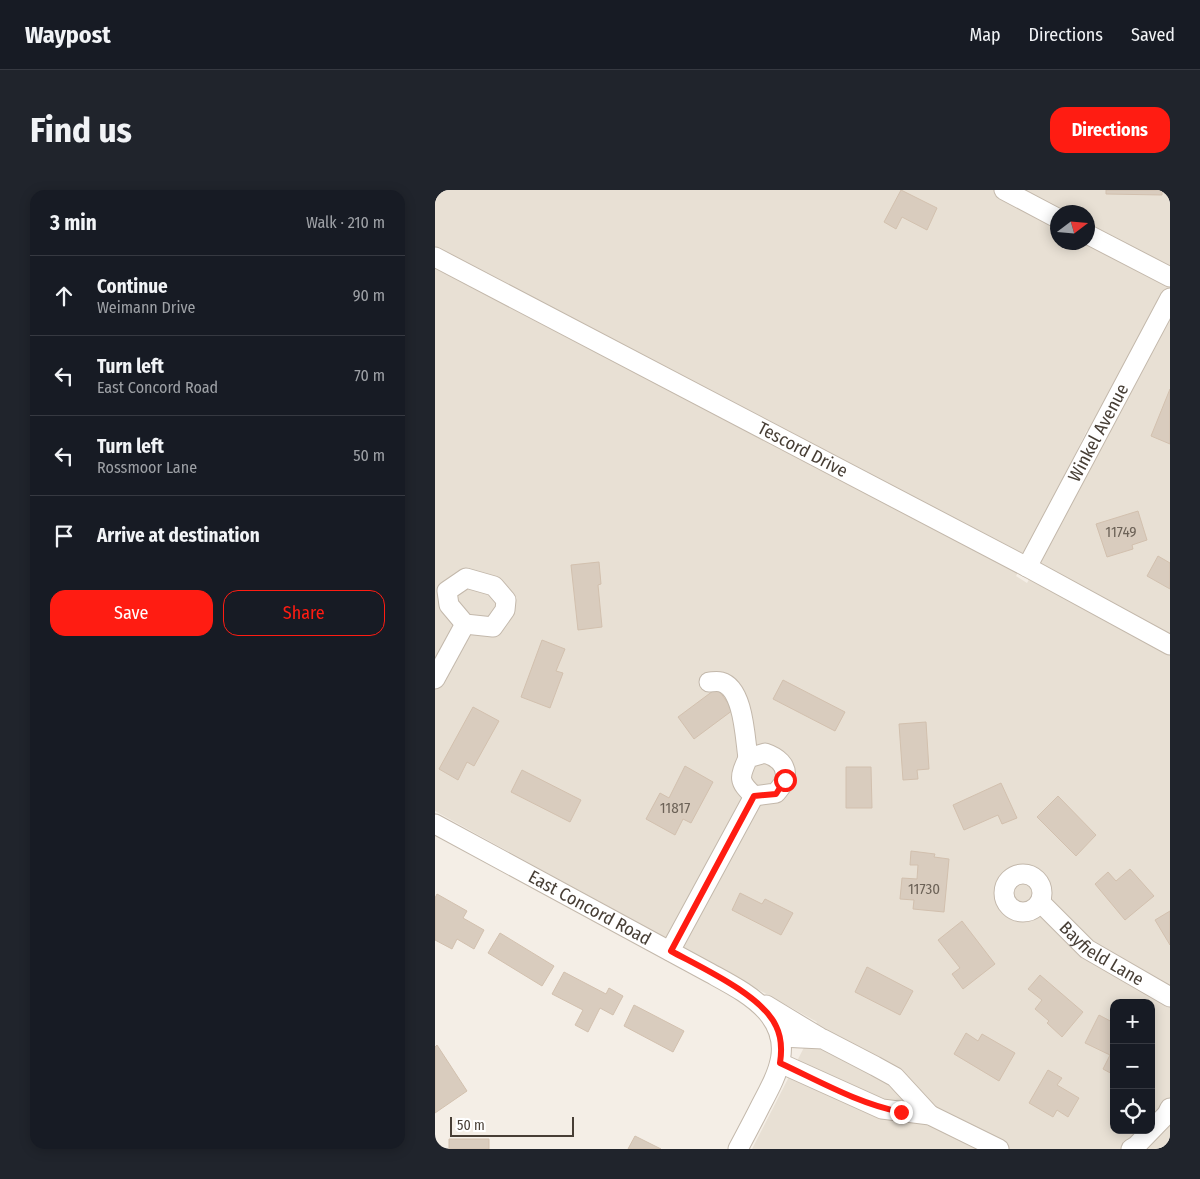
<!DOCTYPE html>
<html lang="en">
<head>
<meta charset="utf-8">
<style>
	body { margin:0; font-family:"Fira Sans Condensed",sans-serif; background:#20242c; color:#f1f3f6 }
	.controls { position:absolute; right:15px; bottom:15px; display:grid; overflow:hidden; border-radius:10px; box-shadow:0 2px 12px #0003 }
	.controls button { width:45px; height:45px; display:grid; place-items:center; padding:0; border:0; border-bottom:1px solid #363941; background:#171b24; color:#f1f3f6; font:25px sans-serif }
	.compass { position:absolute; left:615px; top:15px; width:45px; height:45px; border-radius:50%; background:#171b24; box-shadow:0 2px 12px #0003; rotate:74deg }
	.scale { position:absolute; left:15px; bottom:12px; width:124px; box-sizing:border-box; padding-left:5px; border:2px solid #473e35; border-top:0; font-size:14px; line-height:18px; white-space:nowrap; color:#473e35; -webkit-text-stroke:4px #fff; paint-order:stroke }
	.stop { position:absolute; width:15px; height:15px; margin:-11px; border:4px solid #ff1c12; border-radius:50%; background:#fff }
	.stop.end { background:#ff1c12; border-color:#fff; box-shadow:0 1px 5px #0008 }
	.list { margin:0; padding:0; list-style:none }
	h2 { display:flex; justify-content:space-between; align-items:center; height:65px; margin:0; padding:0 20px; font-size:21px }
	h2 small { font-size:16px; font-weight:400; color:#9ea1a6 }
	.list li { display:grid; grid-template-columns:32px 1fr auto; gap:15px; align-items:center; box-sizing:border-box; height:80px; padding:0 20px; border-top:1px solid #363941 }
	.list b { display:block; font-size:19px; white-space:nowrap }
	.list p { margin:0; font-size:16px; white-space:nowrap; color:#9ea1a6 }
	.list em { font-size:16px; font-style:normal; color:#9ea1a6 }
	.actions { display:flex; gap:10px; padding:15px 20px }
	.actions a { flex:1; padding:11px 0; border:1px solid #ff1c12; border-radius:15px; text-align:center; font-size:18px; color:#ff1c12 }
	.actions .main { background:#ff1c12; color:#fff }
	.icon { flex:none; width:28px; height:28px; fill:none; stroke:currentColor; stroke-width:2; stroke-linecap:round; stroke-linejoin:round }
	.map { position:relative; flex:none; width:735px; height:959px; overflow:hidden; border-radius:15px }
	header { display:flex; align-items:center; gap:30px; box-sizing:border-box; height:70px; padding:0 25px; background:#171b24; border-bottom:1px solid #363941 }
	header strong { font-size:24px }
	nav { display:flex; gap:28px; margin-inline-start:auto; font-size:18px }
	.intro { display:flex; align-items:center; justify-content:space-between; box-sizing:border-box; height:120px; padding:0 30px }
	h1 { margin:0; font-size:35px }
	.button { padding:12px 22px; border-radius:15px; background:#ff1c12; color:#fff; font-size:18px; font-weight:700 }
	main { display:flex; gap:30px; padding:0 30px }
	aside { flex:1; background:#171b24; border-radius:15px; box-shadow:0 2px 12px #0003 }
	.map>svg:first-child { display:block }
	.residential { fill:#e8e0d4; fill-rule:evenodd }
	.building { fill:#d9ccbe; stroke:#d2c0ae }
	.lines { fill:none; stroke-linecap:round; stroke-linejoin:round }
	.minor-casing { stroke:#c3b8ab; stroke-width:21 }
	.minor { stroke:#fff; stroke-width:19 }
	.route { stroke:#ff1c12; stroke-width:6 }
	.labels { text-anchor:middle; stroke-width:4.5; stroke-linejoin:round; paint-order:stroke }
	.number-label { font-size:15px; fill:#6c6257 }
	.street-label { font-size:18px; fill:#473e35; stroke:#fff }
</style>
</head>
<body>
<header>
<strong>Waypost</strong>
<nav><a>Map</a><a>Directions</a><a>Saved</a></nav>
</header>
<div class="intro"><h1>Find us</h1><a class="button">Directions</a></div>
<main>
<aside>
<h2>3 min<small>Walk · 210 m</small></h2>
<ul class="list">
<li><svg class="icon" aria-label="ahead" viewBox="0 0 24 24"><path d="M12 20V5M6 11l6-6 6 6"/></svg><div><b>Continue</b><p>Weimann Drive</p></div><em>90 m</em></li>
<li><svg class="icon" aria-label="left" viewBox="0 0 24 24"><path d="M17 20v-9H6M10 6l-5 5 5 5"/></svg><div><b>Turn left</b><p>East Concord Road</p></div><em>70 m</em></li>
<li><svg class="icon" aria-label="left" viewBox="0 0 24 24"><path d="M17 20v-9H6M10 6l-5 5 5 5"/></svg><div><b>Turn left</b><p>Rossmoor Lane</p></div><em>50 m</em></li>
<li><svg class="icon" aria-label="arrive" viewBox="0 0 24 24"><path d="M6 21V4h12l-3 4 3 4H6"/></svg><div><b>Arrive at destination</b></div></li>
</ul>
<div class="actions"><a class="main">Save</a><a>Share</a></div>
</aside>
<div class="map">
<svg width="735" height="959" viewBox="0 0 735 959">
	<rect width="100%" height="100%" fill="#f4eee6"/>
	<!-- residential -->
	<path class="residential" d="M0 0H735V959H317L382 832 0 621ZM622 22H652V52H622ZM652 240 670 247 592 393 581 386ZM679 813H716V940H679Z"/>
	<!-- building -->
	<path class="building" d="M466 0 502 18 492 40 467 27 461 39 449 32Z
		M671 0H727V5L671 4Z
		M735 199V254L716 246Z
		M703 321 712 350 697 355 698 359 672 367 661 334Z
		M723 366 735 373V399L712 386Z
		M164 372 166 394 163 395 167 437 143 440 136 375Z
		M107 450 130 459 121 481 128 483 115 518 86 507Z
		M348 490 410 522 400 541 338 509Z
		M282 498 298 520 259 549 243 527Z
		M38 517 64 531 39 576 32 572 23 590 4 579Z
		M491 532 494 579 482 580 483 589 468 590 464 534Z
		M250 576 278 592 256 633 248 629 240 645 211 629 225 603 234 608Z
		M411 577H436L437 618H411Z
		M87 580 146 610 135 632 76 602Z
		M566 593 582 628 567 634 563 625 529 640 518 615Z
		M623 606 661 645 641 666 602 627Z
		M476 661 500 664 499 667 514 669 509 722 478 719 479 710 465 709 467 688 482 689 483 675H475Z
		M695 679 719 706 690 730 660 694 673 682 681 691Z
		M305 703 327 714 330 709 358 723 346 745 297 720Z
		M2 704 32 721 28 728 49 740 39 759 22 749 17 759 0 750V708Z
		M735 721V755L720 730Z
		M527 731 560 774 528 799 517 784 525 778 503 750Z
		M65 743 119 776 107 796 53 763Z
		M432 777 478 801 465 825 420 802Z
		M129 782 171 804 174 798 188 806 178 825 165 818 153 842 140 835 148 820 117 804Z
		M605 785 648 822 627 847 612 833 614 831 600 819 607 810 593 799Z
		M199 815 249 841 238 862 189 836Z
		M664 825 679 833V885L668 879 675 865 650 853Z
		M531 843 543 851 547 844 580 863 564 891 519 864Z
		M2 855 32 901 0 923V857Z
		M613 880 627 888 622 895 644 908 633 927 622 920 618 927 594 913Z
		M200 946 226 959H193Z
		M14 949H54V959H14Z"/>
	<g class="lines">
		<defs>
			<g id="minor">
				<path d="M569 0 622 28"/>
				<path d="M652 44 735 87"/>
				<path id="s1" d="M0 67 592 377 735 455"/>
				<path id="s2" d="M592 377 735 108"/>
				<path d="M31 388 59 396 71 410 70 420 58 437 30 434 14 415 12 401Z"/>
				<path d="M0 489 30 434"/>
				<path d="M274 492C277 492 282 491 286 492 309 498 310 549 313 568"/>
				<path d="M330 563C342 567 353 575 350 589 349 594 344 599 341 603L319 606C303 591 304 588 313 568Z"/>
				<path id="s3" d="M0 634 275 783C295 794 317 805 332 822 359 854 343 883 326 915 319 929 311 944 303 959"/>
				<circle cx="588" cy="703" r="19"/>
				<path id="s4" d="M605 712 652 759 735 807"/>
				<path d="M235 761 319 606"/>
				<path d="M331 815 384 847"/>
				<path d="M345 847 388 849 440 876 460 887 495 925"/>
				<path d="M345 873 447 919 495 925 564 959"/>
				<path d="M696 959 701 956 732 924 735 918"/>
			</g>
		</defs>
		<!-- minor casing -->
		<use href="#minor" class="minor-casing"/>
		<!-- minor -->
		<use href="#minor" class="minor"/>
	</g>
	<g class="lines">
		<!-- route -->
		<path class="route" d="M350 590 341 604 319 606 236 761C265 777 327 805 341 836 347 848 347 860 345 873 384 891 424 914 466 922"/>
	</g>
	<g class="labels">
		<!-- number labels -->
		<g class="number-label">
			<text x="686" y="347">11749</text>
			<text x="240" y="623">11817</text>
			<text x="489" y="704">11730</text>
		</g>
		<!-- street labels -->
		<g class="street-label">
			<text dy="6" stroke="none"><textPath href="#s2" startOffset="152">Winkel Avenue</textPath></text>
			<text dy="6" stroke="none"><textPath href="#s1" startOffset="415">Tescord Drive</textPath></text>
			<text dy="6" stroke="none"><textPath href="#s3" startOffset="176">East Concord Road</textPath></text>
			<text dy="6" stroke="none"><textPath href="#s4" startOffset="81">Bayfield Lane</textPath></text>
		</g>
	</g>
</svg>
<div class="controls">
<button>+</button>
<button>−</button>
<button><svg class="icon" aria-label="locate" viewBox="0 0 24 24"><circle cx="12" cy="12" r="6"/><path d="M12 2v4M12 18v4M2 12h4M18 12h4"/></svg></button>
</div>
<svg class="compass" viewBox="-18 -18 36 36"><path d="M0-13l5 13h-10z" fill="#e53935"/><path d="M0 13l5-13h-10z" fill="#9ea1a6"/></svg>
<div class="scale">50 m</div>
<div class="stop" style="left:350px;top:590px"></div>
<div class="stop end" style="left:466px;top:922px"></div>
</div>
</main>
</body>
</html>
